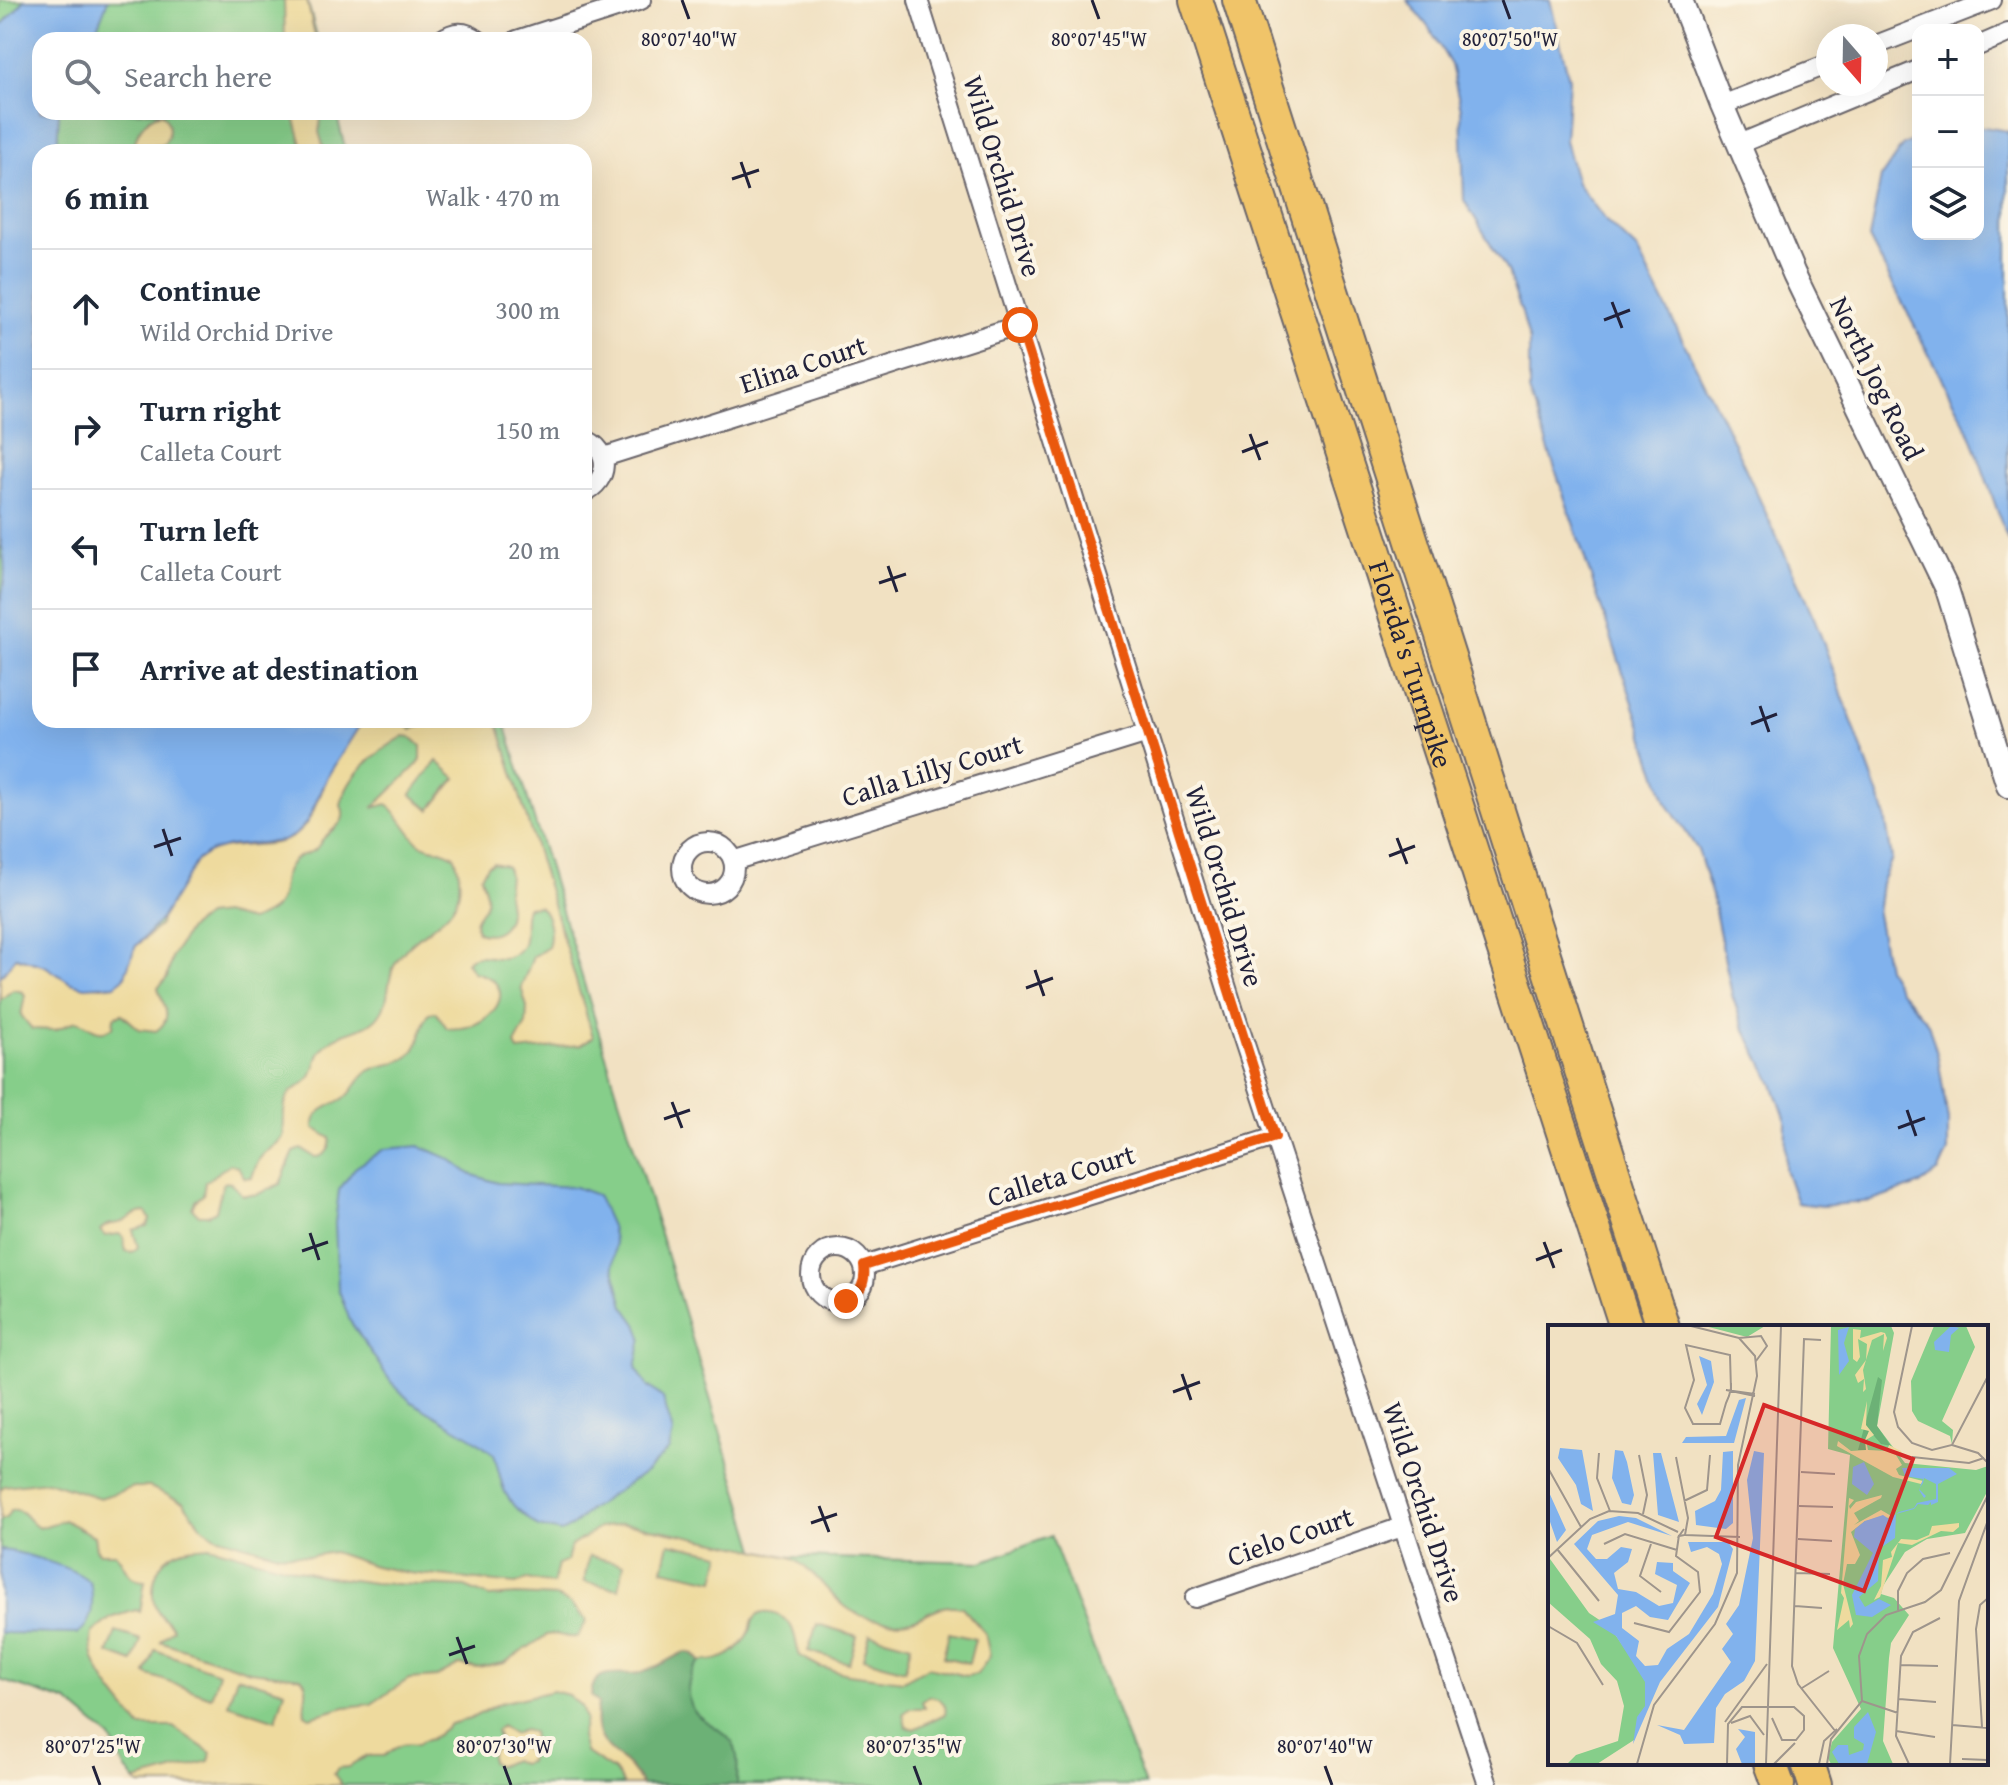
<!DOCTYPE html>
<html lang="en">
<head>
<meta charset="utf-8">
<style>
	body { margin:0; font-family:"Gentium Book Plus",serif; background:#f6f6f7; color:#1f2937 }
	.controls { position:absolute; right:24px; top:24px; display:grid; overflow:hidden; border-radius:16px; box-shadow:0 8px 32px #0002 }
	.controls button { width:72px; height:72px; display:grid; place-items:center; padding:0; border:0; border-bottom:2px solid #e0e1e3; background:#fff; color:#1f2937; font:40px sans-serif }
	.compass { position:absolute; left:1816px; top:24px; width:72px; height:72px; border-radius:50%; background:#fff; box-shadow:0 8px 32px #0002; rotate:160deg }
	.stop { position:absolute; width:24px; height:24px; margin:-18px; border:6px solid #ea580c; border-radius:50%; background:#fff }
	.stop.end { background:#ea580c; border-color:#fff; box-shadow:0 2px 8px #0008 }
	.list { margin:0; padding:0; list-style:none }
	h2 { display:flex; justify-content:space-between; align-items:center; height:104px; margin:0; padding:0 32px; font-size:34px }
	h2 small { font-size:26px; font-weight:400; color:#747a83 }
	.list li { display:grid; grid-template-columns:52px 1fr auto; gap:24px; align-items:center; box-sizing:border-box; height:120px; padding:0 32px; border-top:2px solid #e0e1e3 }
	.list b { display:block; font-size:30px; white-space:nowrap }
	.list p { margin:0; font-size:26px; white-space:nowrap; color:#747a83 }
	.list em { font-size:26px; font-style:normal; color:#747a83 }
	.icon { flex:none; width:44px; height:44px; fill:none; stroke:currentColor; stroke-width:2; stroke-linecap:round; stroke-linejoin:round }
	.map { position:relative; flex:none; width:2008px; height:1785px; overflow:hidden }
	.search { position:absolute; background:#fff; box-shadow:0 8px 32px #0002; left:32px; top:32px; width:560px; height:88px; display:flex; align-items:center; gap:20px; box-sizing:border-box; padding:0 28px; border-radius:24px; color:#747a83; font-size:30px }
	.panel { position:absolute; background:#fff; box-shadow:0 8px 32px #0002; left:32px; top:144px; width:560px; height:584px; border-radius:24px }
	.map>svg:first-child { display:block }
	.green { fill:#86ce8a; stroke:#547862; stroke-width:2 }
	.forest { fill:#6cb176; stroke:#476a58; stroke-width:2 }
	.sand { fill:#eeda9e; stroke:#887e6c; stroke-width:2; fill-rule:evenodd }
	.water { fill:#81b2ed; stroke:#526a94; stroke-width:2 }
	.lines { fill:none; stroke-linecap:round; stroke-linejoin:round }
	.minor-casing { stroke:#6a656a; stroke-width:22 }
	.tertiary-casing { stroke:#6a656a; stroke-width:26 }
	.motorway-casing { stroke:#6a656a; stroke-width:36 }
	.minor { stroke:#fff; stroke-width:18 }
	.tertiary { stroke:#fff; stroke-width:22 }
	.motorway { stroke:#f0c469; stroke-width:32 }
	.route { stroke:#ea580c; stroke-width:10 }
	.ticks { fill:none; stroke:#22223b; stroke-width:3 }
	.labels { text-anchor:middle; stroke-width:8; stroke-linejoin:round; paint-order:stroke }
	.street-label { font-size:28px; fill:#22223b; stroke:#fcf5e5 }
	.inset-road { fill:none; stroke:#9e958c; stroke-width:2 }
	.view { fill:#d62828; fill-opacity:0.15; stroke:#d62828; stroke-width:4 }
	.inset-edge { fill:none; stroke:#22223b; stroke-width:4 }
	.ticks-label { font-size:20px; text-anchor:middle; fill:#22223b; stroke:#fcf5e5; stroke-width:8; stroke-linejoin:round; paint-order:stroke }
</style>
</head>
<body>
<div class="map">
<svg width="2008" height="1785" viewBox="0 0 2008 1785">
	<rect width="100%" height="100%" fill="#fcf5e5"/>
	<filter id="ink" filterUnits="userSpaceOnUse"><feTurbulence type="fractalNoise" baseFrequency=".0125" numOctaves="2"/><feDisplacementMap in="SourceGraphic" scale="16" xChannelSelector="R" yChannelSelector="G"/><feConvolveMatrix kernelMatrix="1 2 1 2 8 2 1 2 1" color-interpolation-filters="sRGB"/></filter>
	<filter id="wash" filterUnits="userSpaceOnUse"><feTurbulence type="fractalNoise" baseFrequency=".006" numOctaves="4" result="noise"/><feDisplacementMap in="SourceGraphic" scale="32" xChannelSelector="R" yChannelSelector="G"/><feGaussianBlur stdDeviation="1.8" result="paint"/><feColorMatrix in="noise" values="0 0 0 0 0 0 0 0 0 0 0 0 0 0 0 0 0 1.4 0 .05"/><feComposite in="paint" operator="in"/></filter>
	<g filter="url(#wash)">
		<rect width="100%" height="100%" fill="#f1e1c2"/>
		<!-- green -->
		<path class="green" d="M0 0H307L318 40H40V112H336L346 152H40V720H504L758 1556 982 1562 1051 1536 1145 1785H140L126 1770 111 1738 68 1702 0 1680Z"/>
		<!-- forest -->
		<path class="forest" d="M685 1652 694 1654 700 1661C692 1669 689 1677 688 1689 686 1721 716 1721 731 1741 740 1752 737 1771 737 1785H641C625 1748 588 1755 598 1703L591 1696C594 1661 626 1679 643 1672 658 1667 670 1658 685 1652Z"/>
		<!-- sand -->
		<path class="sand" d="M284 0H307L316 40H285Z
			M295 112H322L319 132 325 152H304L295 120Z
			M161 113C171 121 172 137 161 146L155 145 156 152H134C134 135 144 117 161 113Z
			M363 720H400L412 730 430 720H497L593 1037 580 1045 518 1051 515 1044 526 1024 527 1007 521 987 533 957 548 947C552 934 550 915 539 906L527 907C520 926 534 947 508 957 494 962 477 949 466 962L473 972C528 984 489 1034 447 1028L436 1012 429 1013C419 1027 423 1045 408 1057 396 1066 379 1064 367 1072 358 1078 355 1090 347 1096 333 1107 312 1108 314 1128L330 1138C332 1148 325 1157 315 1157L301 1149 294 1152 280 1184 256 1195H242L230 1182 223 1183 216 1211 208 1215H199L192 1208 195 1201 203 1195 205 1182 230 1164 238 1167 245 1178 252 1177C262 1146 266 1157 283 1137 285 1125 282 1111 286 1101 290 1087 305 1087 311 1076 319 1060 314 1053 332 1040 347 1029 367 1031 379 1015 391 1000 386 980 395 964 420 920 476 923 455 857 443 847 429 851 419 843 409 834 396 810 387 804L373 808 418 764 421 759V746L411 737 404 736C377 752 348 773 341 805 349 824 334 826 323 839 322 840 317 848 316 849 310 854 300 854 294 860 270 884 300 904 250 921L223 914 206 916 189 929 172 957 167 978 158 988C163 1005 175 1018 156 1031L139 1029 122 1014 114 1017 113 1027C96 1038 91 1024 76 1021L55 1030 32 1029 21 1015 25 996 23 992 13 990 0 1000V977L16 957 45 966 71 983 102 987 115 985 124 978 135 947 160 925 161 919C173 901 181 875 196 861 225 835 270 854 295 835 314 822 320 792 330 772 340 754 352 737 363 720ZM437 761 456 778 430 810 411 794ZM493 863 506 866C511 875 508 881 507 891 507 897 509 904 509 910 509 928 494 938 478 932 470 917 482 916 486 902 488 894 483 884 481 876L487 866Z
			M146 1212 150 1219 147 1226 133 1230 138 1247 133 1252 126 1251 123 1237 119 1234 105 1236 100 1231C108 1220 115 1227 126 1220 134 1215 136 1213 146 1212Z
			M47 1481 100 1498 134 1487H150L183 1502 201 1526 216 1536 275 1553 311 1556 333 1552 374 1566 409 1573 516 1584 527 1579 553 1584 558 1565 567 1561 571 1546 599 1528 620 1524 636 1525 790 1557C835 1582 831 1620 897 1622 923 1623 933 1601 962 1607L985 1633 990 1656 977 1674 966 1676 928 1667 903 1681 848 1674 820 1667 800 1656C796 1647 796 1635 791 1626 785 1616 763 1606 754 1619 751 1622 752 1627 750 1631 741 1652 722 1662 700 1661L694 1654 685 1652C670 1658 658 1667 643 1672 626 1679 593 1661 591 1696L598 1703C588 1755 625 1748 641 1785H624L614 1771 585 1752 581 1737 585 1720 581 1706 568 1695 553 1691 500 1703 470 1719 450 1724 431 1739 423 1741 417 1745C400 1742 397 1747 384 1756H367L349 1767 338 1768 334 1774 342 1785H140L136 1781 209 1761 211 1753 173 1727H140C121 1701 85 1667 92 1633L111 1618 136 1610 140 1612 145 1581C125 1580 127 1566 115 1553H100L96 1549 94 1536 64 1520 39 1528C27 1522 25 1508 11 1510L6 1518 0 1520V1490L4 1486ZM669 1543 721 1554 715 1580 663 1569ZM209 1546 321 1576 374 1583 465 1587 489 1597 517 1595 557 1597 569 1603 587 1621 577 1637C566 1639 558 1632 547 1635L504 1663 478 1668 459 1665 437 1677 409 1679 371 1704 345 1707 310 1717 305 1714C302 1701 312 1688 301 1677L250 1671 160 1641 173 1629C169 1621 161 1618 157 1610 148 1593 155 1564 172 1554 183 1547 197 1547 209 1546ZM589 1556 624 1564 619 1589 584 1582ZM817 1624 857 1636 849 1663 808 1651ZM116 1632 141 1640 133 1662 108 1653ZM949 1633 975 1639 969 1663 943 1657ZM870 1634 911 1645 905 1670 863 1658ZM155 1650 219 1673 211 1697 146 1674ZM237 1676 285 1691 276 1720 228 1704Z
			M928 1696C938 1696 948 1703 945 1714L914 1729 906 1727 903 1714 910 1708H925L922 1702Z
			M501 1726 514 1734 523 1730 532 1732 533 1740 522 1746 530 1754 529 1762 521 1764 512 1760 497 1767 491 1761V1752L500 1744 496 1731Z"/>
		<!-- water -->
		<path class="water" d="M25 0H108L92 40H40V112H59L57 152H40V720H363L329 774 307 822 295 835 283 841 229 846 211 851 197 860 161 919 135 947 124 978 115 985 85 987 71 983 45 966 16 957 0 977V603C6 580 6 561 0 538V27Z
			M1407 0H1550L1569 79 1565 141 1577 183 1606 221 1637 250 1725 424 1815 620 1884 810 1892 859 1881 883 1877 914 1887 968 1900 991 1928 1023 1938 1057 1948 1120V1151L1939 1171 1921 1184 1872 1201 1822 1206 1797 1203 1785 1169 1786 1121 1773 1084 1743 1026 1732 995 1712 896 1698 850 1666 802 1529 391V340L1522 313 1507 271 1464 200 1461 109 1451 65 1429 28Z
			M1978 126 2008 131V541L1971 436 1869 238 1881 177 1902 146 1918 137V234H1978Z
			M420 1146 450 1159 470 1174 498 1183 575 1187 597 1195 611 1226 615 1245 613 1266 624 1306 637 1324 642 1337 636 1368 647 1385 663 1398 673 1433 669 1449 646 1472 589 1510 573 1526 561 1532 538 1527 514 1506 504 1491 494 1454 476 1440 410 1401 391 1382 350 1321 338 1288 335 1223 339 1190 355 1168 384 1149Z
			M0 1550C15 1550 80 1569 89 1582 93 1587 92 1600 92 1607 91 1619 87 1627 77 1634L0 1633Z"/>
	</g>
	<g filter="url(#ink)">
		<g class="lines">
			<defs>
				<path id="minor" d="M918 0 1235 1014 1488 1785
					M441 40C453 31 465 30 478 40
					M517 40 641 0
					M1876 45 1992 0
					M1978 46 2008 33
					M1722 105 1828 64
					M1739 144 1918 70
					M584 439C612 449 609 482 584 492
					M604 457 1020 325
					M682 868a26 26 0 1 1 52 0a26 26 0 1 1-52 0Z
					M733 861 1148 733
					M811 1275a27 27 0 1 1 54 0a27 27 0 1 1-54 0Z
					M864 1266 1275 1137
					M1195 1598 1402 1527"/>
				<path id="tertiary" d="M1681 0 1722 105 1794 274 1947 589 2008 786"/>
				<g id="motorway">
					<path id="s1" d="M1196 0 1626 1327"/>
					<path d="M1239 0 1663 1327"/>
					<path d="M1770 1763 1778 1785"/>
					<path d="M1808 1763 1815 1785"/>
				</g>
			</defs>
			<!-- minor casing -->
			<use href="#minor" class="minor-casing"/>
			<!-- tertiary casing -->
			<use href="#tertiary" class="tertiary-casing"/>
			<!-- motorway casing -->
			<use href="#motorway" class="motorway-casing"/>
			<!-- minor -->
			<use href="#minor" class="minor"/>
			<!-- tertiary -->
			<use href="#tertiary" class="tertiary"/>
			<!-- motorway -->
			<use href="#motorway" class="motorway"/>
		</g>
	</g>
	<g class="lines" filter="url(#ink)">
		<!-- route -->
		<path class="route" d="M846 1301C861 1293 866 1283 864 1266L1275 1137 1020 325"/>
	</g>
	<!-- ticks -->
	<path class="ticks" d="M682 0 689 19M1092 0 1099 19M1503 0 1510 19M741 162 750 188M732 179 759 170M1612 302 1622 328M1604 320 1630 310M1250 434 1260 460M1242 452 1268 442M888 566 897 592M879 583 906 574M1760 706 1769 732M1751 724 1777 714M163 829 172 856M1397 838 1407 864M154 847 181 838M1389 856 1415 846M1035 970 1044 996M1026 988 1053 978M672 1102 682 1128M1907 1110 1916 1136M664 1119 690 1110M1898 1128 1925 1118M310 1233 319 1260M1544 1242 1554 1268M302 1251 328 1242M1536 1260 1562 1250M1182 1374 1191 1400M1173 1392 1200 1382M819 1506 829 1532M811 1523 837 1514M457 1637 467 1664M449 1655 475 1646M93 1766 100 1785M504 1766 511 1785M914 1766 921 1785M1325 1766 1332 1785"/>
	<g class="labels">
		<!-- street labels -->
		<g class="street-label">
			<text transform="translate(1003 176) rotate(73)" y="10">Wild Orchid Drive</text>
			<text transform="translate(803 364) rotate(-18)" y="10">Elina Court</text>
			<text transform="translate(1877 378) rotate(64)" y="10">North Jog Road</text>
			<text dy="10" stroke="none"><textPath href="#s1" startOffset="698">Florida's Turnpike</textPath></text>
			<text transform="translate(932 770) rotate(-17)" y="10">Calla Lilly Court</text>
			<text transform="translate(1225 886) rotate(73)" y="10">Wild Orchid Drive</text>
			<text transform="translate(1061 1175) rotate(-17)" y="10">Calleta Court</text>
			<text transform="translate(1424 1502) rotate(72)" y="10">Wild Orchid Drive</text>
			<text transform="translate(1290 1536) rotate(-19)" y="10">Cielo Court</text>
		</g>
	</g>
	<!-- overview -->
	<g transform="translate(1548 1325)">
		<rect width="440" height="440" fill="#f1e1c2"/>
		<path d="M157 1H217L199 12ZM283 1H343L346 8 329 101 357 138 428 145 440 141 439 167 417 208 379 214 357 227 335 261 333 269 346 273 361 290 343 318 341 333 335 416 345 439H283L280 433 284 417 313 384 285 323 302 130 280 124ZM386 1H418L427 22 394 96 405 105 404 119 402 111 370 96 364 86 363 56ZM2 234 41 288 62 302 99 356V378L86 415 49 439H19L28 430 70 416 76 381 69 356 53 339 42 314 0 277Z" fill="#86ce8a"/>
		<path d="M330 52 334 55 329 101 343 121 333 119 321 105 318 125H310Z" fill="#6cb176"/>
		<path d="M305 4 313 5 312 13 333 7 337 8 339 13 335 26 336 9 324 15 315 45 318 64 315 67 316 54 310 58 307 50 318 35 319 19 310 14 312 32 309 37 305 34ZM319 76 318 100 326 110 318 115 320 125 339 126 341 120 353 126 354 130H348L354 140 348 144 351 150 375 156 373 159 345 152 289 121 290 116 303 126 318 125 317 115 321 106 313 104ZM334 170 333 173 306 188 311 196 306 200 333 185 345 192 317 196 303 207 312 230 307 239H299L295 259 305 299 302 303 301 295 289 305 296 273 293 268 301 173 306 175 301 181 302 184 308 177ZM411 198V202L405 207 393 206 364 220 350 218 332 272 326 275 333 261 335 235 344 232 343 227 353 214 369 215 381 210 384 201Z" fill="#eeda9e"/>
		<path d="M403 1 411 3 403 10 401 27 387 25 386 17ZM301 2 296 18 301 36 291 50 290 5ZM151 31 163 36 166 57 154 90 149 79 159 60ZM198 73 186 118H134L138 112 178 111 191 75ZM12 123 34 125 45 186 33 179 28 160 10 133ZM67 125 75 126 79 137 86 170 83 180 74 178 64 153ZM185 126V198L178 204 148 200 147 186 167 176 173 165 175 127ZM206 126 216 128 207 336 196 356 177 369 168 383 166 418 136 419 132 410 109 400 136 405 183 337 174 324 185 309 178 299 191 280 205 213 199 155ZM105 128H113L131 197 110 190ZM316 137 326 159 319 170 304 159 305 142ZM354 143H401L409 149 390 159V177L383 180V177L380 180 370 179 366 184 348 189 347 213 331 224 330 256 311 272 317 282 331 274 343 280 324 292 308 290 304 270 325 228 306 212 307 204 317 196 335 190 341 194 351 187 366 183 369 178 388 174V159L376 153 375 158 371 164 378 171 376 173 371 165 375 154 357 151ZM0 165 18 205 9 217 0 191ZM71 191 88 193 124 211 80 197 44 210 39 224 48 234H59L73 222 84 224 80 237 66 248 70 264 88 267 111 281 125 278 129 260 107 249 109 237 125 238V246L142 258 120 295 102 292 88 281 74 288V303L91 316 88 331 97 341 110 340 119 324 141 309 165 269 174 239 171 229 159 222 143 227 140 217H180L185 224 170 282 112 357 85 419 89 392 97 381V357L68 311 45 297 67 289 70 270 26 219 50 196ZM320 387 328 407 319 439H291L284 427 290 420H300L301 430 315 425 316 419 306 413V402ZM190 404 207 407V439H194L188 424 197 412Z" fill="#81b2ed"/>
		<path class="inset-road" d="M8 1H80M143 1 191 13 213 11 219 21 208 36M364 1 346 87 350 102 364 118 384 125 404 120 440 51M273 15 256 14 244 341 250 359 288 407M183 58V63L181 71 178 78 172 99H145L137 83 146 55 138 20 182 30 183 65M207 71 178 65 207 69M404 120 430 128 440 138M51 128 49 153 62 186M91 130 99 170 95 189M128 132 140 193 137 210 131 211 136 204M364 132 421 138 436 133M0 143 33 202M253 147 287 149M136 176 159 165 162 130M251 181 285 182M137 210 192 212M250 214 284 216M56 219 77 209 129 225M103 219 92 251 113 267M9 224 51 276M0 233 42 194 61 186 90 188 130 207M248 248 282 249M247 281 274 283M350 285V266L359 248 375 234 402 228 397 229M86 298 121 307 152 267 150 247 128 231 131 210M0 301 29 318 55 360M352 340 390 341M254 363 281 346 276 349M351 374 388 377M314 376 350 388M177 397 219 339M183 398 202 391 216 410M404 400 440 403M434 402 428 304 432 280 440 273M348 406 387 412M414 434 440 435M89 439 106 380 167 299 189 248 190 140 209 51 207 31 191 13M179 439 180 399 194 382H246L256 391V405L248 415H234L224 393M218 439 233 1M226 439 247 418M271 439 276 416 289 404M279 439 283 414 314 376 311 331 319 309 338 290 377 277 393 265 440 170M361 439 348 411 353 331 365 307 392 293M402 439 411 276 440 195"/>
		<path class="view" d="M216 80 365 134 316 266 168 212Z"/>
		<rect width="440" height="440" class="inset-edge"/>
	</g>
	<g class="ticks-label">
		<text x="689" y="46">80°07'40"W</text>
		<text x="1099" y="46">80°07'45"W</text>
		<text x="1510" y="46">80°07'50"W</text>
		<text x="93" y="1753">80°07'25"W</text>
		<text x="504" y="1753">80°07'30"W</text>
		<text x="914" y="1753">80°07'35"W</text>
		<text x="1325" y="1753">80°07'40"W</text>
	</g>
</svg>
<div class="controls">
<button>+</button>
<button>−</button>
<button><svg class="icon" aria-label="layers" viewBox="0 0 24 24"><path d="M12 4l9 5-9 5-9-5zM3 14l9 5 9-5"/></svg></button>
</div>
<svg class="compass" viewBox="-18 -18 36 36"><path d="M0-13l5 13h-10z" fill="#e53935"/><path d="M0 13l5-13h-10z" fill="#747a83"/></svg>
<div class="stop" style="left:1020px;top:325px"></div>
<div class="stop end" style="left:846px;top:1301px"></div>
<div class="search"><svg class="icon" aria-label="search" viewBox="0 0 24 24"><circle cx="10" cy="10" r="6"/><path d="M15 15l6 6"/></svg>Search here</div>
<section class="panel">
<h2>6 min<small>Walk · 470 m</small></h2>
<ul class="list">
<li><svg class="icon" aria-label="ahead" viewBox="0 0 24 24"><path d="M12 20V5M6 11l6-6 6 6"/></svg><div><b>Continue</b><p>Wild Orchid Drive</p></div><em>300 m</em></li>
<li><svg class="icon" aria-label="right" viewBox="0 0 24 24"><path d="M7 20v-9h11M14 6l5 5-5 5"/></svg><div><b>Turn right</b><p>Calleta Court</p></div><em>150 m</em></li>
<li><svg class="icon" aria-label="left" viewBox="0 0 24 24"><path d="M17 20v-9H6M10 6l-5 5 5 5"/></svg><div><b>Turn left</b><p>Calleta Court</p></div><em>20 m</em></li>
<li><svg class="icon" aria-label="arrive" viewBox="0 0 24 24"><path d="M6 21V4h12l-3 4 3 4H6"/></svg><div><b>Arrive at destination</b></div></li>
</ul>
</section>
</div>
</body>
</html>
